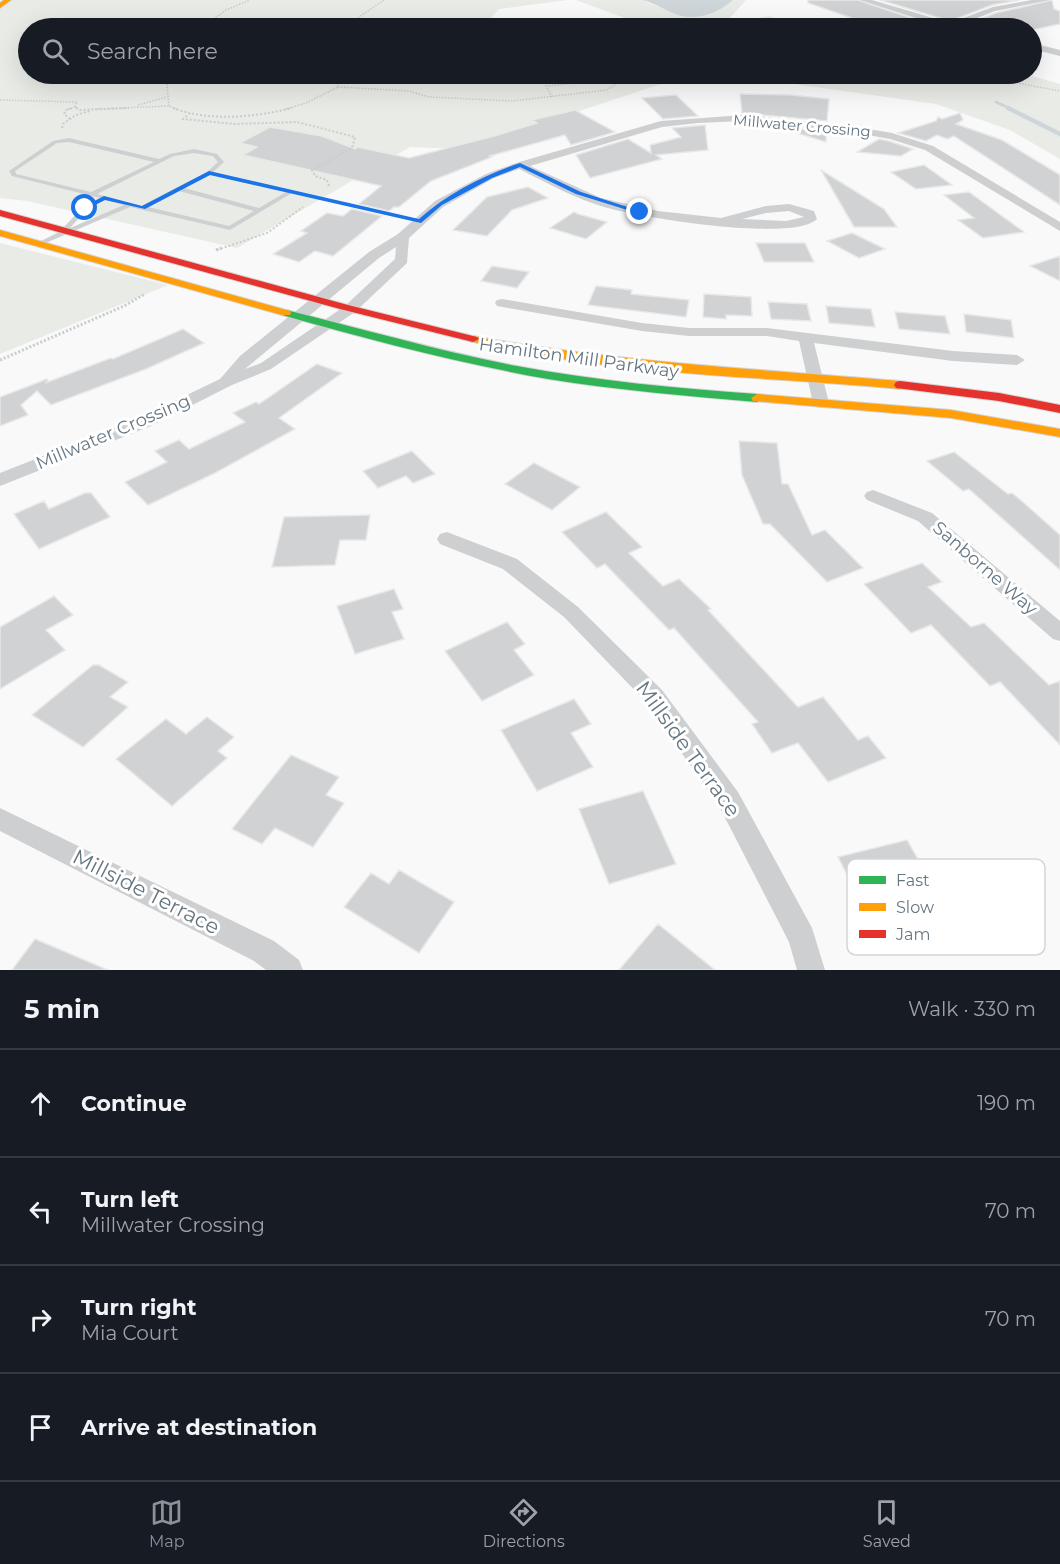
<!DOCTYPE html>
<html lang="en">
<head>
<meta charset="utf-8">
<style>
	body { margin:0; font-family:Montserrat,sans-serif; background:#20242c; color:#f1f3f6 }
	.stop { position:absolute; width:18px; height:18px; margin:-14px; border:4px solid #1a73e8; border-radius:50%; background:#fff }
	.stop.end { background:#1a73e8; border-color:#fff; box-shadow:0 2px 6px #0008 }
	.list { margin:0; padding:0; list-style:none }
	h2 { display:flex; justify-content:space-between; align-items:center; height:78px; margin:0; padding:0 24px; font-size:26px }
	h2 small { font-size:20px; font-weight:400; color:#9ea1a6 }
	.list li { display:grid; grid-template-columns:39px 1fr auto; gap:18px; align-items:center; box-sizing:border-box; height:108px; padding:0 24px; border-top:2px solid #363941 }
	.list b { display:block; font-size:22px; white-space:nowrap }
	.list p { margin:0; font-size:20px; white-space:nowrap; color:#9ea1a6 }
	.list em { font-size:20px; font-style:normal; color:#9ea1a6 }
	.icon { flex:none; width:33px; height:33px; fill:none; stroke:currentColor; stroke-width:2; stroke-linecap:round; stroke-linejoin:round }
	.map { position:relative; flex:none; width:1060px; height:970px; overflow:hidden }
	.search { position:absolute; background:#171b24; box-shadow:0 6px 24px #0002; left:18px; right:18px; top:18px; height:66px; display:flex; align-items:center; gap:15px; box-sizing:border-box; padding:0 21px; border-radius:33px; color:#9ea1a6; font-size:22px }
	.sheet { height:510px; background:#171b24 }
	nav { display:flex; justify-content:space-around; align-items:center; box-sizing:border-box; height:84px; border-top:2px solid #363941; background:#171b24; font-size:16px; color:#9ea1a6 }
	nav a { display:grid; justify-items:center; gap:3px }
	nav .on { color:#8c9099 }
	.map>svg:first-child { display:block }
	.green { fill:#e8ebe6 }
	.water { fill:#ced6d9 }
	.lines { fill:none; stroke-linecap:round; stroke-linejoin:round }
	.stream-far1 { stroke:#ced6d9; stroke-width:3 }
	.stream { stroke:#ced6d9; stroke-width:4.5 }
	.building { fill:#d0d2d3; stroke:#e8e8e8; stroke-width:1.5 }
	.fast-casing { stroke:#d5d6d7; stroke-width:2 }
	.slow-casing { stroke:#d5d6d7; stroke-width:2 }
	.jam-casing { stroke:#d5d6d7; stroke-width:2 }
	.path-far2 { stroke:#cbcccd; stroke-width:1.5; stroke-dasharray:1.5 1.5; stroke-linecap:butt }
	.path-far1 { stroke:#cbcccd; stroke-width:2; stroke-dasharray:2 2; stroke-linecap:butt }
	.path { stroke:#cbcccd; stroke-width:3; stroke-dasharray:2 2; stroke-linecap:butt }
	.lane { fill:#cecfd0; fill-rule:evenodd }
	.street { fill:#cecfd0; fill-rule:evenodd }
	.fast { fill:#30b455; fill-rule:evenodd }
	.slow { fill:#ff9f0a; fill-rule:evenodd }
	.jam { fill:#e5322d; fill-rule:evenodd }
	.route { fill:#1a73e8 }
	.labels { text-anchor:middle; stroke-width:6; stroke-linejoin:round; paint-order:stroke }
	.far-street-label { font-size:15px; fill:#657683; stroke:#fff }
	.street-label { font-size:18px; fill:#657683; stroke:#fff }
	.near-street-label { font-size:21px; fill:#657683; stroke:#fff }
	.key { fill:#fff; stroke:#d1d6da; stroke-width:1.5 }
	.key-label { font-size:16px; fill:#657683 }
</style>
</head>
<body>
<div class="map">
<svg width="1060" height="970" viewBox="0 0 1060 970">
	<rect width="100%" height="100%" fill="#f9f9f9"/>
	<!-- green -->
	<path class="green" d="M7 0H567L499 9 482 28H28V74H691L465 149 410 147 237 248 27 201 0 198V4Z
		M576 0H642L679 15 717 11 733 0H746L729 19 697 26 638 23Z
		M769 16 790 24 828 28H712Z
		M724 74H1025L1060 84V159L1010 130 936 104Z
		M0 243 168 285 0 354Z"/>
	<!-- water -->
	<path class="water" d="M642 0H733C719 13 697 21 678 15 666 11 655 3 642 0Z"/>
	<g class="lines">
		<!-- stream-far1 -->
		<path class="stream-far1" d="M996 102 1011 109"/>
		<!-- stream -->
		<path class="stream" d="M1008 108 1060 134"/>
	</g>
	<!-- building -->
	<path class="building" d="M808 0H858L940 28H881L808 3Z
		M880 0H1019L992 5 950 21Z
		M1052 0 1054 9 1060 11V24L1032 30 965 28 964 26 996 13Z
		M740 94 790 95 829 99 827 121 742 113Z
		M676 95 698 116 663 119 642 98Z
		M575 110 615 132 571 145 565 135 490 156 492 157 431 181 399 207H394L389 211 359 204 381 186 243 155 257 147 240 143 270 127 322 136 355 149 358 147 409 158 494 136 537 123 532 120Z
		M960 113 963 120 956 124 1002 140 1060 175V205L954 136 947 139 937 135 926 141 898 133 936 121 938 117 942 119Z
		M705 125 708 150 656 155 662 159 590 178 576 155 628 139 651 153 650 145 681 137 672 128Z
		M774 126 826 132V142Z
		M879 139 889 141 913 149 901 156 857 152Z
		M924 165 952 185 916 189 891 172Z
		M821 170 884 209 897 227H854Z
		M528 187 548 198 512 210 487 236 453 230 487 197Z
		M969 192 1024 232 983 238 958 220 974 218 944 195Z
		M352 209 382 216 333 256 315 251 299 262 273 254 307 233 301 231 327 213 343 216Z
		M574 212 578 214 607 222 586 239 550 228Z
		M852 233 885 249 859 258 827 241Z
		M756 243H805L814 262H764Z
		M1060 256V281L1030 266Z
		M492 266 529 272 517 288 481 281Z
		M596 286 632 290 631 294 689 300 686 317 588 305Z
		M704 294 751 297 752 316 726 315V319L703 317Z
		M768 302 807 304 811 321 771 319Z
		M826 306 871 309 875 327 829 323Z
		M895 312 945 316 950 334 899 329Z
		M964 314 1011 320 1014 338 966 332Z
		M183 329 204 343 146 369 51 405 37 391 21 405 28 415 0 426V397L47 379 48 381 45 383 111 358 113 359Z
		M317 364 342 373 279 418 295 429 215 473 148 505 125 482 167 462 155 451 179 440 189 449 245 422 233 413 256 402 259 404Z
		M739 441 777 443 782 484H788L812 535 825 530 863 568 827 582 770 524H763L742 475Z
		M412 451 435 474 413 483 406 476 378 488 363 471Z
		M954 452 1008 494 1012 493 1024 503 1060 535V570L969 489 963 491 927 461Z
		M534 463 580 487 552 510 505 484Z
		M85 493H91L110 517 39 549 14 514 44 501 49 509Z
		M606 512 642 547 629 553 663 586 679 579 711 609 708 610 798 707 823 697 858 740 868 736 886 758 828 782 798 743 772 753 752 724 758 722 674 628 669 630 605 564 597 568 562 532Z
		M370 515 366 540H340L335 565 272 567 284 517Z
		M922 563 942 582 928 587 971 627 984 623 1049 685 1060 681V745L1000 682 990 686 931 625 911 633 864 584Z
		M394 589 403 609 392 612 404 639 355 654 337 606Z
		M54 596 73 615 46 630 65 650 0 689V627Z
		M507 622 525 644 514 650 534 675 482 701 445 651Z
		M93 665H99L128 682 110 697 128 707 83 747 32 715Z
		M574 699 591 724 571 733 593 767 537 791 501 730Z
		M207 717 234 737 218 751 227 758 172 806 116 759 166 719 186 734Z
		M291 755 339 777 326 795 344 803 313 847 275 828 262 844 232 829Z
		M643 791 676 864 609 884 579 809Z
		M907 840 952 918 897 932 874 889 857 894 838 857Z
		M399 870 454 902 419 953 344 907 371 873 389 884Z
		M658 924 715 970H619Z
		M35 939 108 970H12Z"/>
	<g class="lines">
		<defs>
			<path id="fast" d="M286 310C363 329 439 351 517 366 596 381 676 388 757 394L763 398 757 402C687 396 617 390 548 379 458 363 370 340 282 315L281 313Z"/>
			<path id="slow" d="M4 0H11L0 8V3Z
				M0 230 290 311 291 313 290 315H282L0 236Z
				M473 336C614 362 757 369 900 381L906 385 900 389C759 376 607 375 469 341V337Z
				M757 394 951 410 1060 429V437L951 418 753 401 751 398Z"/>
			<path id="jam" d="M0 210 348 305 477 337 479 339 473 342 340 309 0 216Z
				M900 381 999 393 1060 405V413L999 401 896 388 894 385 896 382Z"/>
		</defs>
		<!-- fast casing -->
		<use href="#fast" class="fast-casing"/>
		<!-- slow casing -->
		<use href="#slow" class="slow-casing"/>
		<!-- jam casing -->
		<use href="#jam" class="jam-casing"/>
		<!-- path-far2 -->
		<path class="path-far2" d="M206 28V25L226 10 250 0
			M343 28 384 0
			M969 74 1060 91
			M338 87 409 91 429 97 512 101 607 90 616 84 613 74
			M552 97 546 86 589 82 607 74
			M0 100 77 102 75 107 79 109
			M138 105 167 97
			M169 106 167 85 175 74
			M68 109 75 107
			M95 109 169 106 177 109
			M286 109 306 103 338 87V75L335 74"/>
		<!-- path-far1 -->
		<path class="path-far1" d="M76 108 80 110 129 108
			M173 108C209 122 256 117 292 108
			M190 113 183 119 235 124 297 122 355 137 352 148 312 170 315 176 327 180 329 186 327 187
			M70 119 64 114 66 110 73 108
			M62 128 63 124 76 115 90 111
			M217 250 267 233 303 207"/>
		<!-- path -->
		<path class="path" d="M216 250 221 248
			M0 360 124 306 145 294"/>
		<!-- lane -->
		<path class="lane" d="M69 138 159 159 170 154 194 149 217 154 224 162 213 172 424 221 421 223 292 193 230 230 130 207 41 245H37V243L63 230V228L83 207 100 198 12 176 9 171 53 141ZM69 142 154 162 91 192 16 174 15 171 57 143ZM194 153 213 156 218 162 207 172 141 206 97 194 174 156ZM210 175 286 192 259 208 184 188ZM179 191 254 211 229 226 148 207ZM105 200 124 205 70 228 87 209Z"/>
		<!-- street -->
		<path class="street" d="M860 0H872L950 23 993 7 1032 0H1050L995 11 959 25 963 28H946Z
			M1032 43 1060 50V56L1032 49Z
			M744 115 851 126 892 133 933 146 1060 222V231L925 150 890 139 851 132 744 121 698 123 662 127 530 166 601 198 658 211 721 218 766 206 789 204 814 211 817 219C793 243 638 217 604 207 574 198 547 183 519 169L494 178 443 207 409 238 407 263 355 312 271 369 232 385 151 426 0 486V473L139 418 220 379 240 356 369 252 398 234 435 201 486 174 516 163 661 121ZM789 211 804 217 786 221 742 219 766 213ZM396 247 395 259 345 306 261 363 245 369 379 258Z
			M502 299 642 323 689 328H767L953 351 1017 355 1025 360 1017 365 953 361 814 343 829 403 821 408 813 403 799 341 767 336H689L642 331 497 306 495 303 497 300Z
			M873 490 932 513 1060 621V641L1053 639 918 521 867 500 864 496 867 492Z
			M447 532 517 559 578 607 662 690 738 792 812 928 825 970H797L789 942 720 808 646 702 564 617 503 569 440 544 437 539 440 534Z
			M0 808 274 941 299 960 303 970H266L254 961 0 831Z"/>
		<!-- fast -->
		<use href="#fast" class="fast"/>
		<!-- slow -->
		<use href="#slow" class="slow"/>
		<!-- jam -->
		<use href="#jam" class="jam"/>
	</g>
	<!-- route -->
	<path class="route" d="M520 163 581 192 643 212 637 213 576 194 520 167 492 178 442 205 421 223 210 175 145 209 105 200 87 209 81 208 104 196 142 206 209 171 419 219C448 193 484 175 520 163Z"/>
	<g class="labels">
		<!-- far-street labels -->
		<g class="far-street-label">
			<text transform="translate(802 126) rotate(5)" y="5">Millwater Crossing</text>
		</g>
		<!-- street labels -->
		<g class="street-label">
			<text transform="translate(579 358) rotate(8)" y="6">Hamilton Mill Parkway</text>
			<text transform="translate(113 432) rotate(-23)" y="6">Millwater Crossing</text>
			<text transform="translate(985 568) rotate(41)" y="6">Sanborne Way</text>
		</g>
		<!-- near-street labels -->
		<g class="near-street-label">
			<text transform="translate(688 749) rotate(54)" y="7">Millside Terrace</text>
			<text transform="translate(146 892) rotate(27)" y="7">Millside Terrace</text>
		</g>
	</g>
	<!-- legend -->
	<rect x="847" y="859" width="198" height="96" rx="9" class="key"/>
	<rect x="859" y="876" width="27" height="8" fill="#30b455"/>
	<rect x="859" y="903" width="27" height="8" fill="#ff9f0a"/>
	<rect x="859" y="930" width="27" height="8" fill="#e5322d"/>
	<g class="key-label">
		<text x="896" y="886">Fast</text>
		<text x="896" y="913">Slow</text>
		<text x="896" y="940">Jam</text>
	</g>
</svg>
<div class="stop" style="left:85px;top:208px"></div>
<div class="stop end" style="left:640px;top:212px"></div>
<div class="search"><svg class="icon" aria-label="search" viewBox="0 0 24 24"><circle cx="10" cy="10" r="6"/><path d="M15 15l6 6"/></svg>Search here</div>
</div>
<section class="sheet">
<h2>5 min<small>Walk · 330 m</small></h2>
<ul class="list">
<li><svg class="icon" aria-label="ahead" viewBox="0 0 24 24"><path d="M12 20V5M6 11l6-6 6 6"/></svg><div><b>Continue</b></div><em>190 m</em></li>
<li><svg class="icon" aria-label="left" viewBox="0 0 24 24"><path d="M17 20v-9H6M10 6l-5 5 5 5"/></svg><div><b>Turn left</b><p>Millwater Crossing</p></div><em>70 m</em></li>
<li><svg class="icon" aria-label="right" viewBox="0 0 24 24"><path d="M7 20v-9h11M14 6l5 5-5 5"/></svg><div><b>Turn right</b><p>Mia Court</p></div><em>70 m</em></li>
<li><svg class="icon" aria-label="arrive" viewBox="0 0 24 24"><path d="M6 21V4h12l-3 4 3 4H6"/></svg><div><b>Arrive at destination</b></div></li>
</ul>
</section>
<nav>
<a class="on"><svg class="icon" aria-label="map" viewBox="0 0 24 24"><path d="M3 6l6-2 6 2 6-2v14l-6 2-6-2-6 2zM9 4v14M15 6v14"/></svg>Map</a>
<a><svg class="icon" aria-label="directions" viewBox="0 0 24 24"><path d="M12 3l9 9-9 9-9-9zM9 14v-3h6M13 9l2 2-2 2"/></svg>Directions</a>
<a><svg class="icon" aria-label="saved" viewBox="0 0 24 24"><path d="M7 4h10v16l-5-4-5 4z"/></svg>Saved</a>
</nav>
</body>
</html>
